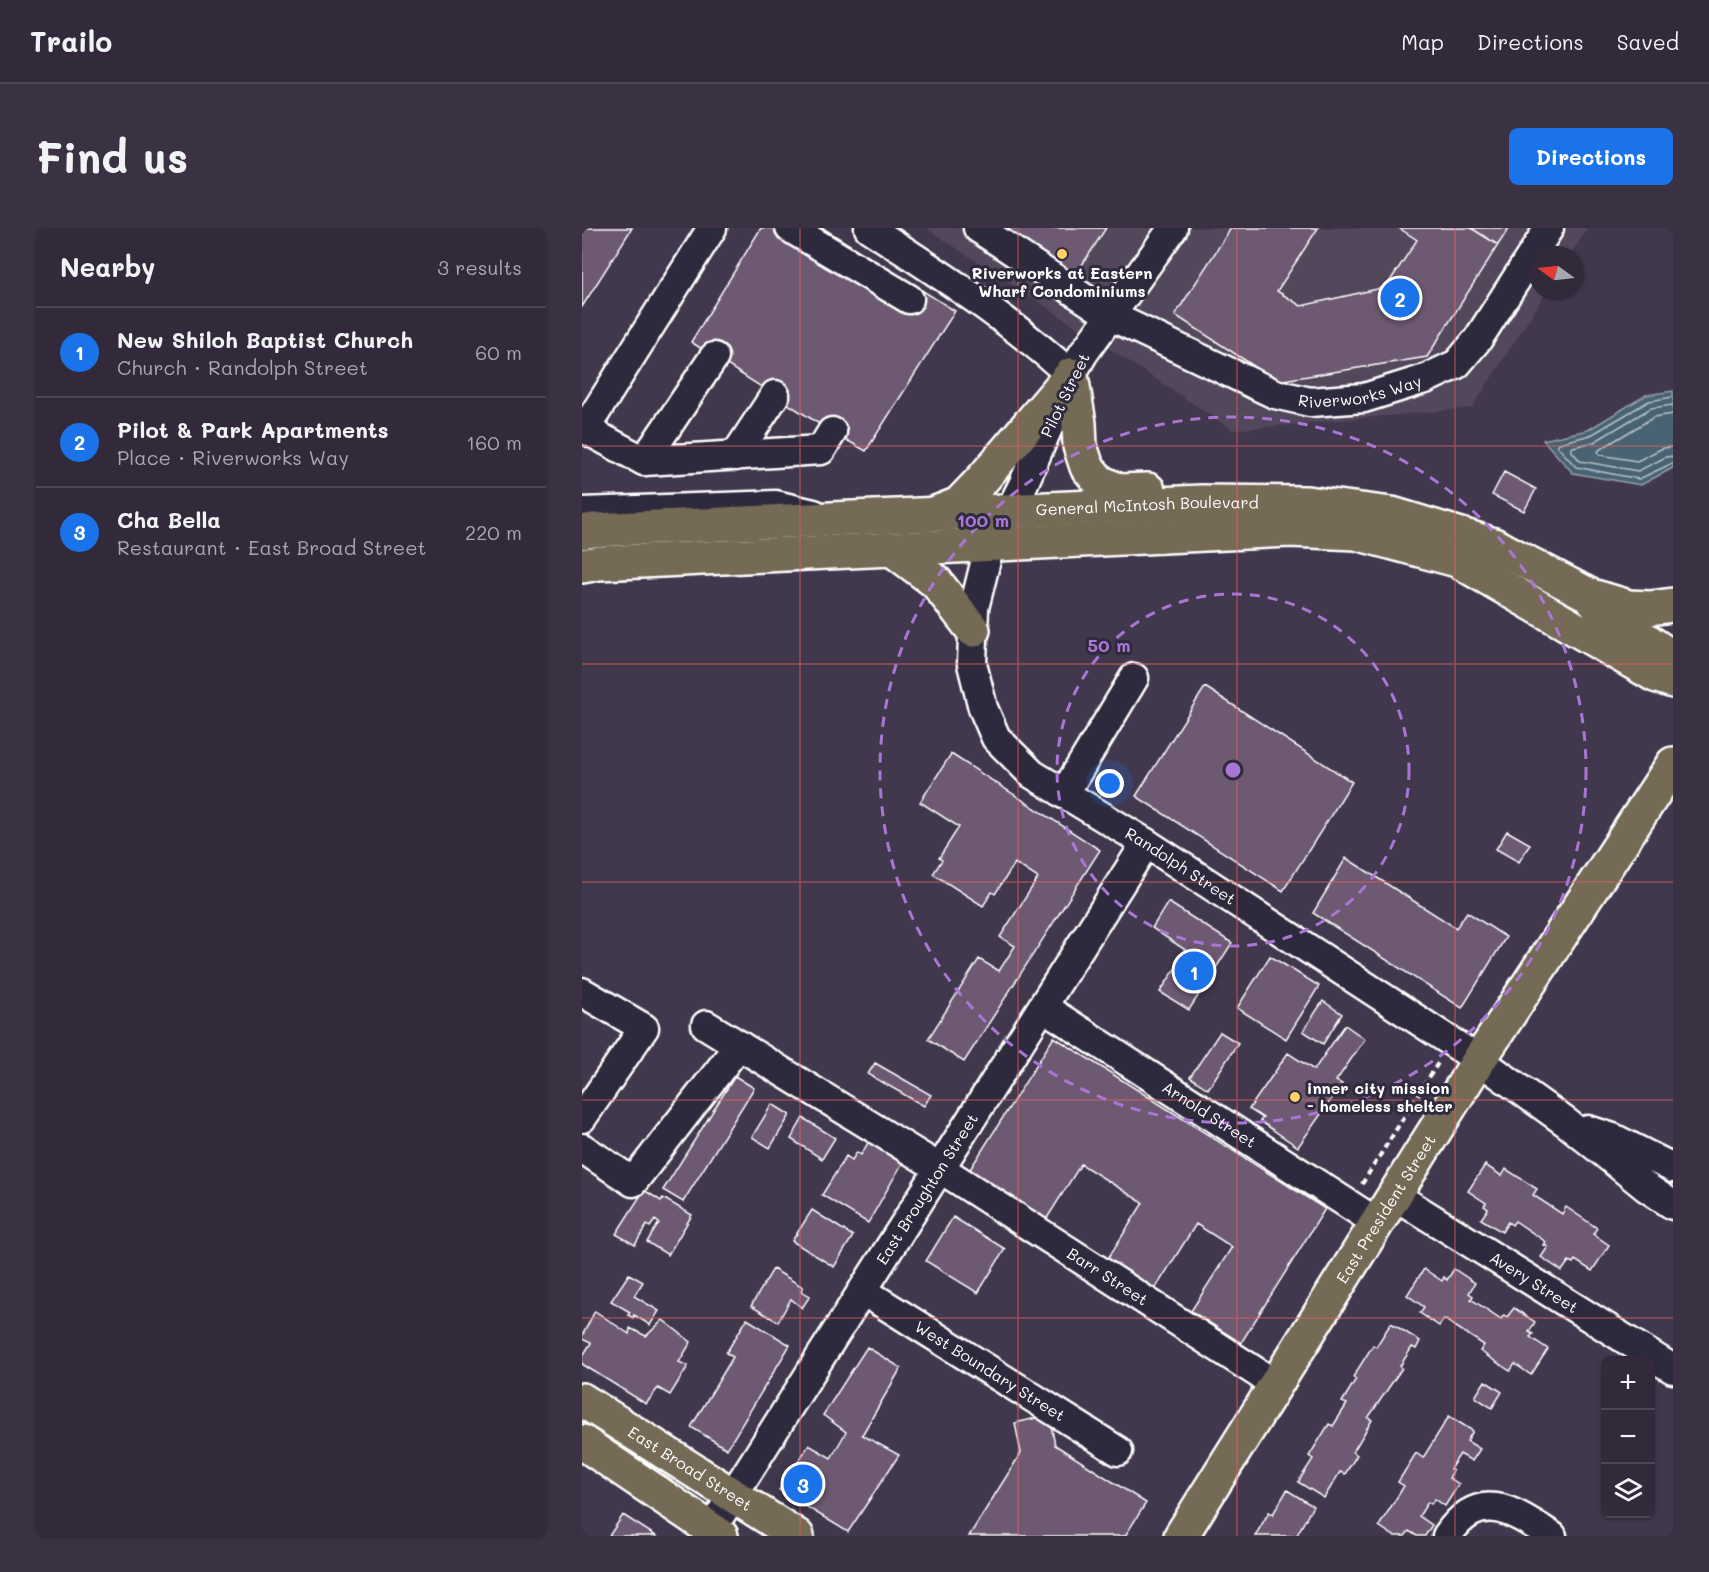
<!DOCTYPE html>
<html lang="en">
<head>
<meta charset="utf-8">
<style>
	body { margin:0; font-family:Mali,sans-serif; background:#3a3242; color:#f1f3f6 }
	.controls { position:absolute; right:18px; bottom:18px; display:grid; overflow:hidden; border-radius:9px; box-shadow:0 2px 4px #0004 }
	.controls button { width:54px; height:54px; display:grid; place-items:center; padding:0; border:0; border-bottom:2px solid #4d4654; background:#322a3a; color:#f1f3f6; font:30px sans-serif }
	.compass { position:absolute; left:947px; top:18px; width:54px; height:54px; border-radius:50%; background:#322a3a; box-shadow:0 2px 4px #0004; rotate:285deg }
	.you { position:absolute; left:528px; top:556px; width:21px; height:21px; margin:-15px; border:4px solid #fff; border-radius:50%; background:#1a73e8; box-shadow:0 0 0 9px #1a73e833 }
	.badge { display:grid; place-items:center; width:39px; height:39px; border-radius:50%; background:#1a73e8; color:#fff; font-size:20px; font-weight:700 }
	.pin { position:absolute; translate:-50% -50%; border:3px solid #fff; box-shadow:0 2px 6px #0006 }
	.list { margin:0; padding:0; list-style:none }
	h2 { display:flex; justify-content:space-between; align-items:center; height:78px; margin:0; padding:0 24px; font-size:26px }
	h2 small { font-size:20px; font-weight:400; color:#a8a7af }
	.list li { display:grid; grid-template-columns:39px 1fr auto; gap:18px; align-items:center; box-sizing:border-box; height:90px; padding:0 24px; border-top:2px solid #4d4654 }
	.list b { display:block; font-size:22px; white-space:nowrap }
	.list p { margin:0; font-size:20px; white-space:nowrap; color:#a8a7af }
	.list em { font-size:20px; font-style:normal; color:#a8a7af }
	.icon { flex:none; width:33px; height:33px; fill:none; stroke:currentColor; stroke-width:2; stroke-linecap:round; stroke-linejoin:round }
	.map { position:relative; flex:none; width:1091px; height:1308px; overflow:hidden; border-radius:9px }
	header { display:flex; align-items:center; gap:36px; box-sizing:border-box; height:84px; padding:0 30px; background:#322a3a; border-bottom:2px solid #4d4654 }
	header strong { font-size:28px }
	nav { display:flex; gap:33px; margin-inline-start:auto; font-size:21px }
	.intro { display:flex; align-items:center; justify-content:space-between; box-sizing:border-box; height:144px; padding:0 36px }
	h1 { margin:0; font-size:42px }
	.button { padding:15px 27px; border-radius:9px; background:#1a73e8; color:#fff; font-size:21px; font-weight:700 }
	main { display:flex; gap:36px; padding:0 36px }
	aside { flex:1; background:#322a3a; border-radius:9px; box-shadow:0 2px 4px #0004 }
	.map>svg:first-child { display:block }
	.built { fill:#53465b }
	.water { fill:#4a6372; stroke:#92a1aa; stroke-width:1.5 }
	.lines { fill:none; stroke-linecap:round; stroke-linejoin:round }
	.shore { stroke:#b7c1c7; stroke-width:1.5 }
	.building { fill:#6d5a72; stroke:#fff; stroke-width:1.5 }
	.minor-casing { stroke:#fff; stroke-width:33 }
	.major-casing { stroke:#fff; stroke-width:38 }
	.path { stroke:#fff; stroke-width:4; stroke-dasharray:6 4.5; stroke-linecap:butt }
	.minor { stroke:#2f2a3d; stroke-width:28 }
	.major { stroke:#756a55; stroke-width:33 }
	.grid { fill:none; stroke:#e05e5e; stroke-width:1.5; stroke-opacity:0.55 }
	.ring { fill:none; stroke:#a976d5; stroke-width:3; stroke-dasharray:10 8 }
	.poi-dot { fill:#ffd166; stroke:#2f2a3d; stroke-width:2 }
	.labels { text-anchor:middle; stroke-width:6; stroke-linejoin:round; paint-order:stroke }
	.poi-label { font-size:16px; font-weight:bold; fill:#fff; stroke:#2f2a3d }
	.street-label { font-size:16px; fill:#fff; stroke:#2f2a3d }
	.centre { fill:#a976d5; stroke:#2f2a3d; stroke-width:3 }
	.ring-label { font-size:18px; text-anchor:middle; font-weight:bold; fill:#a976d5; stroke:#2f2a3d; stroke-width:6; stroke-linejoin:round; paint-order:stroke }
</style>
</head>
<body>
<header>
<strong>Trailo</strong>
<nav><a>Map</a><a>Directions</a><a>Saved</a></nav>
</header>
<div class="intro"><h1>Find us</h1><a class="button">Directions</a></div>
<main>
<aside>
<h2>Nearby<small>3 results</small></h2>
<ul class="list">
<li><span class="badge">1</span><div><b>New Shiloh Baptist Church</b><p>Church · Randolph Street</p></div><em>60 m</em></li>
<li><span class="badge">2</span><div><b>Pilot &amp; Park Apartments</b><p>Place · Riverworks Way</p></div><em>160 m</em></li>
<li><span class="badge">3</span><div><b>Cha Bella</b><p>Restaurant · East Broad Street</p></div><em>220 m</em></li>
</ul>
</aside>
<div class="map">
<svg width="1091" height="1308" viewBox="0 0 1091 1308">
	<rect width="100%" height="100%" fill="#42384d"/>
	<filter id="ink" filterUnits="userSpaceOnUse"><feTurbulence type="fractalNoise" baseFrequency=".0167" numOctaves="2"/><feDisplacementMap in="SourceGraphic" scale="12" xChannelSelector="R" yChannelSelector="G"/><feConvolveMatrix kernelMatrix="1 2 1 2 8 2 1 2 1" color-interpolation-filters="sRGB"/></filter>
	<g filter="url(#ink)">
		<!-- built -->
		<path class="built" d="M344 0H1006L988 27H956V63H965L890 180 651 202Z"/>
		<!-- water -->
		<path class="water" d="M1091 163V240L1059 257 991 245 961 212 1006 202 1064 167Z"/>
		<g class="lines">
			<!-- shore -->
			<path class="shore" d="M1091 169 1067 173 1009 207 977 215 975 218 994 239 1057 251 1091 235
				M1091 177 1069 180 1012 214 991 219 989 222 998 233 1056 243 1084 229 1091 228
				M1091 186 1072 189 1017 222 1016 224 1018 227 1055 233 1081 220 1091 219"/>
		</g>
		<!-- building -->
		<path class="building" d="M0 0H50L0 79Z
			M179 0H241L373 83 284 223 250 204 109 114Z
			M413 0H524L491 51Z
			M649 0H736L695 63 719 78 804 59 835 12 817 0H889L916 17 845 129 695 153 593 87Z
			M889 0H927L916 17Z
			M922 244 954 261 942 283 910 267Z
			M623 459 770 554 701 663 554 568Z
			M369 526 518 622 382 834 346 811 397 731 417 743 433 718 418 709 456 650 433 635 413 666 410 664 401 678 351 646 360 632 357 630 377 599 338 574Z
			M925 603 948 616 937 634 914 621Z
			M764 630 874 700 885 684 924 709 880 780 731 685Z
			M586 674 650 715 607 782 578 764 605 723 570 700Z
			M688 728 737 758 704 811 655 780Z
			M741 773 760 786 741 816 721 803Z
			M763 797 783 811 754 853 760 856 716 919 678 893 681 890 667 881 706 825 732 842Z
			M638 804 656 815 626 861 608 849Z
			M472 809 743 981 659 1115 609 1083 650 1019 614 996 570 1066 523 1035 561 975 499 936 462 995 385 946Z
			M293 835 349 867 342 878 286 846Z
			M153 848 172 860 101 974 81 962Z
			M190 876 208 887 188 920 170 909Z
			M221 890 253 910 240 931 209 911Z
			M287 913 321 934 286 995 240 967 264 928 270 932 275 924 279 927Z
			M903 937 920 948 924 941 955 961 951 967 980 986 984 979 1015 1000 1011 1006 1027 1017 1010 1043 993 1032 991 1035 987 1033 980 1043 959 1029 966 1019 962 1017 964 1014 933 993 930 997 926 994 920 1004 899 991 906 981 902 978 904 975 886 963Z
			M62 962 79 973 81 970 110 987 86 1027 65 1014 77 995 73 992 68 999 65 997 53 1017 34 1006Z
			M230 982 271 1008 252 1039 210 1013Z
			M371 989 423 1021 396 1065 344 1033Z
			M191 1041 221 1059 219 1063 228 1068 220 1080 209 1071 196 1094 169 1078Z
			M842 1041 860 1053 862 1049 865 1052 872 1041 893 1055 887 1065 891 1068 889 1071 919 1091 922 1087 925 1089 932 1080 953 1094 947 1104 951 1106 948 1109 966 1121 949 1147 933 1136 928 1143 898 1123 902 1117 862 1091 857 1098 838 1085 842 1079 825 1067Z
			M47 1046 61 1054 52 1068 77 1083 68 1097 52 1087 51 1090 46 1087 48 1084 29 1073Z
			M13 1083 47 1106 48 1100 64 1108 81 1092 109 1114 97 1134 106 1138 88 1167 76 1160 64 1176 0 1136V1129L9 1115 0 1111V1108Z
			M165 1091 208 1117 145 1221 109 1199 151 1129 144 1125Z
			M809 1095 838 1113 834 1121 830 1119 818 1138 820 1140 786 1190 790 1192 771 1224 775 1227 763 1246 758 1244 742 1270 716 1254 731 1231 727 1228 747 1196 751 1198 765 1176 760 1174 774 1151 771 1149 791 1117 794 1119Z
			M285 1119 319 1140 280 1207 317 1227 266 1304 197 1262 227 1217 249 1230 264 1204 241 1187Z
			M903 1153 920 1164 910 1180 893 1169Z
			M467 1187 473 1217 564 1275 543 1308H387L439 1225 433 1195Z
			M867 1188 891 1203 885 1213 898 1221 890 1233 878 1226 868 1241 871 1243 867 1250 877 1256 863 1278 853 1271 849 1276 846 1274 837 1288 850 1297 843 1308H835L827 1303 823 1308H812L797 1298 822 1258 816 1254 834 1225 841 1230Z
			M705 1262 731 1278 716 1305 715 1308H673L687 1284 691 1286Z
			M41 1287 74 1308H27Z"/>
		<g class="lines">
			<defs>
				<g id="minor">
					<path d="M208 0 327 71"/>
					<path d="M287 0C358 46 426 90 489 147"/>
					<path id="s1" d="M396 0 529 88 693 166 728 174 782 170 843 151 875 136 896 111 967 0"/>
					<path id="s2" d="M591 0 501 126 489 147 441 257 405 328 392 380 390 436 401 480 414 510 450 546 564 615 897 832 985 895 1064 959 1091 977"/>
					<path d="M132 129 62 233 239 222 250 204"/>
					<path d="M0 200 3 201 130 0"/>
					<path d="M3 201 62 233"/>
					<path d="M153 228 193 167"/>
					<path d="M0 284 194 277 232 286"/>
					<path d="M482 566 552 450"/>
					<path d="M0 764 62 800 0 890"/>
					<path id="s3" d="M461 779 794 994"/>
					<path id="s4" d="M124 797 359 941 693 1156"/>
					<path d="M1006 902 1031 910 1091 940"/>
					<path d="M0 920 51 954 157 817"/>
					<path id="s5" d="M812 967 1091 1141"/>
					<path id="s6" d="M281 1063 536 1223"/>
					<path id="s7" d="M125 1308 564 615"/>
					<path d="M865 1308C898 1259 931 1283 970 1308"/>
				</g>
				<g id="major">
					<path d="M489 147 497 195 498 218 505 239 518 254 537 263 566 262"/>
					<path d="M354 285 377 276 399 253 489 147"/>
					<path id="s8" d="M0 304 11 302 619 274 725 275 810 286 912 317 1009 368 1018 381 1091 430"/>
					<path d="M310 321 354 354 391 402"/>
					<path d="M0 338 17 335 708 302 774 305 875 332 1073 447 1091 453"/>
					<path d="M1013 369 1047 379 1068 380 1091 377"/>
					<path id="s9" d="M0 1172 215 1308"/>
					<path d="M0 1214 139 1308"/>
					<path id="s10" d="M599 1308 897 832 1091 536"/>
				</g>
			</defs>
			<!-- minor casing -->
			<use href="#minor" class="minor-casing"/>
			<!-- major casing -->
			<use href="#major" class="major-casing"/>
			<!-- path -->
			<path class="path" d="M780 956 856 835"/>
			<!-- minor -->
			<use href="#minor" class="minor"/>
			<!-- major -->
			<use href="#major" class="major"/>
		</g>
	</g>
	<!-- grid -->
	<path class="grid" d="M218 0V1308M436 0V1308M655 0V1308M873 0V1308M0 218H1091M0 436H1091M0 654H1091M0 872H1091M0 1090H1091"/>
	<!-- distance rings -->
	<g class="ring">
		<circle cx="651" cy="542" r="176"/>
		<circle cx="651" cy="542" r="353"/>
	</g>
	<!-- markers -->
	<g class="poi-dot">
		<circle cx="480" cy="26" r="6"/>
		<circle cx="713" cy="869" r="6"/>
	</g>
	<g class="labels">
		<!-- poi labels -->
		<g class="poi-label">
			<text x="480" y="51">Riverworks at Eastern<tspan x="480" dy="18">Wharf Condominiums</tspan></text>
			<text x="725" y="866" text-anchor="start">inner city mission<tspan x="725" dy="18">- homeless shelter</tspan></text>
		</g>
		<!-- street labels -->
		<g class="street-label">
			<text dy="6" stroke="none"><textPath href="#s1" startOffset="428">Riverworks Way</textPath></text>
			<text transform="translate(483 167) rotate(-64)" y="6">Pilot Street</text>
			<text dy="6" stroke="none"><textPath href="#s8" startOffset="566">General McIntosh Boulevard</textPath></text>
			<text dy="6" stroke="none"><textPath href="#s2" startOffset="792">Randolph Street</textPath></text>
			<text dy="6" stroke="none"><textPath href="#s3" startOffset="198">Arnold Street</textPath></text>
			<text dy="6" stroke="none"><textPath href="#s7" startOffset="411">East Broughton Street</textPath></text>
			<text dy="6" stroke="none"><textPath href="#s10" startOffset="386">East President Street</textPath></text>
			<text dy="6" stroke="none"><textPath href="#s4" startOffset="474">Barr Street</textPath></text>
			<text dy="6" stroke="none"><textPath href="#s5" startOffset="165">Avery Street</textPath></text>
			<text dy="6" stroke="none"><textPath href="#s6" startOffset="150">West Boundary Street</textPath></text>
			<text dy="6" stroke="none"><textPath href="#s9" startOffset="128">East Broad Street</textPath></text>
		</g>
	</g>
	<circle cx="651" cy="542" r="9" class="centre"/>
	<g class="ring-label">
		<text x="401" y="299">100 m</text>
		<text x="527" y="424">50 m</text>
	</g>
</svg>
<div class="controls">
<button>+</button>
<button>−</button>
<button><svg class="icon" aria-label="layers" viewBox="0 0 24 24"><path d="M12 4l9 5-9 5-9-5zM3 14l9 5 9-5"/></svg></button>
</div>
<svg class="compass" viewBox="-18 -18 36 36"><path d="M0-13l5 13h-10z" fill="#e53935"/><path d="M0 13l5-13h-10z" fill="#a8a7af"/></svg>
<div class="you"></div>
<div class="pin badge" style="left:612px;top:743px">1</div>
<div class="pin badge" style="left:818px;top:70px">2</div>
<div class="pin badge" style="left:221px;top:1256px">3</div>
</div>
</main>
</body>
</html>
